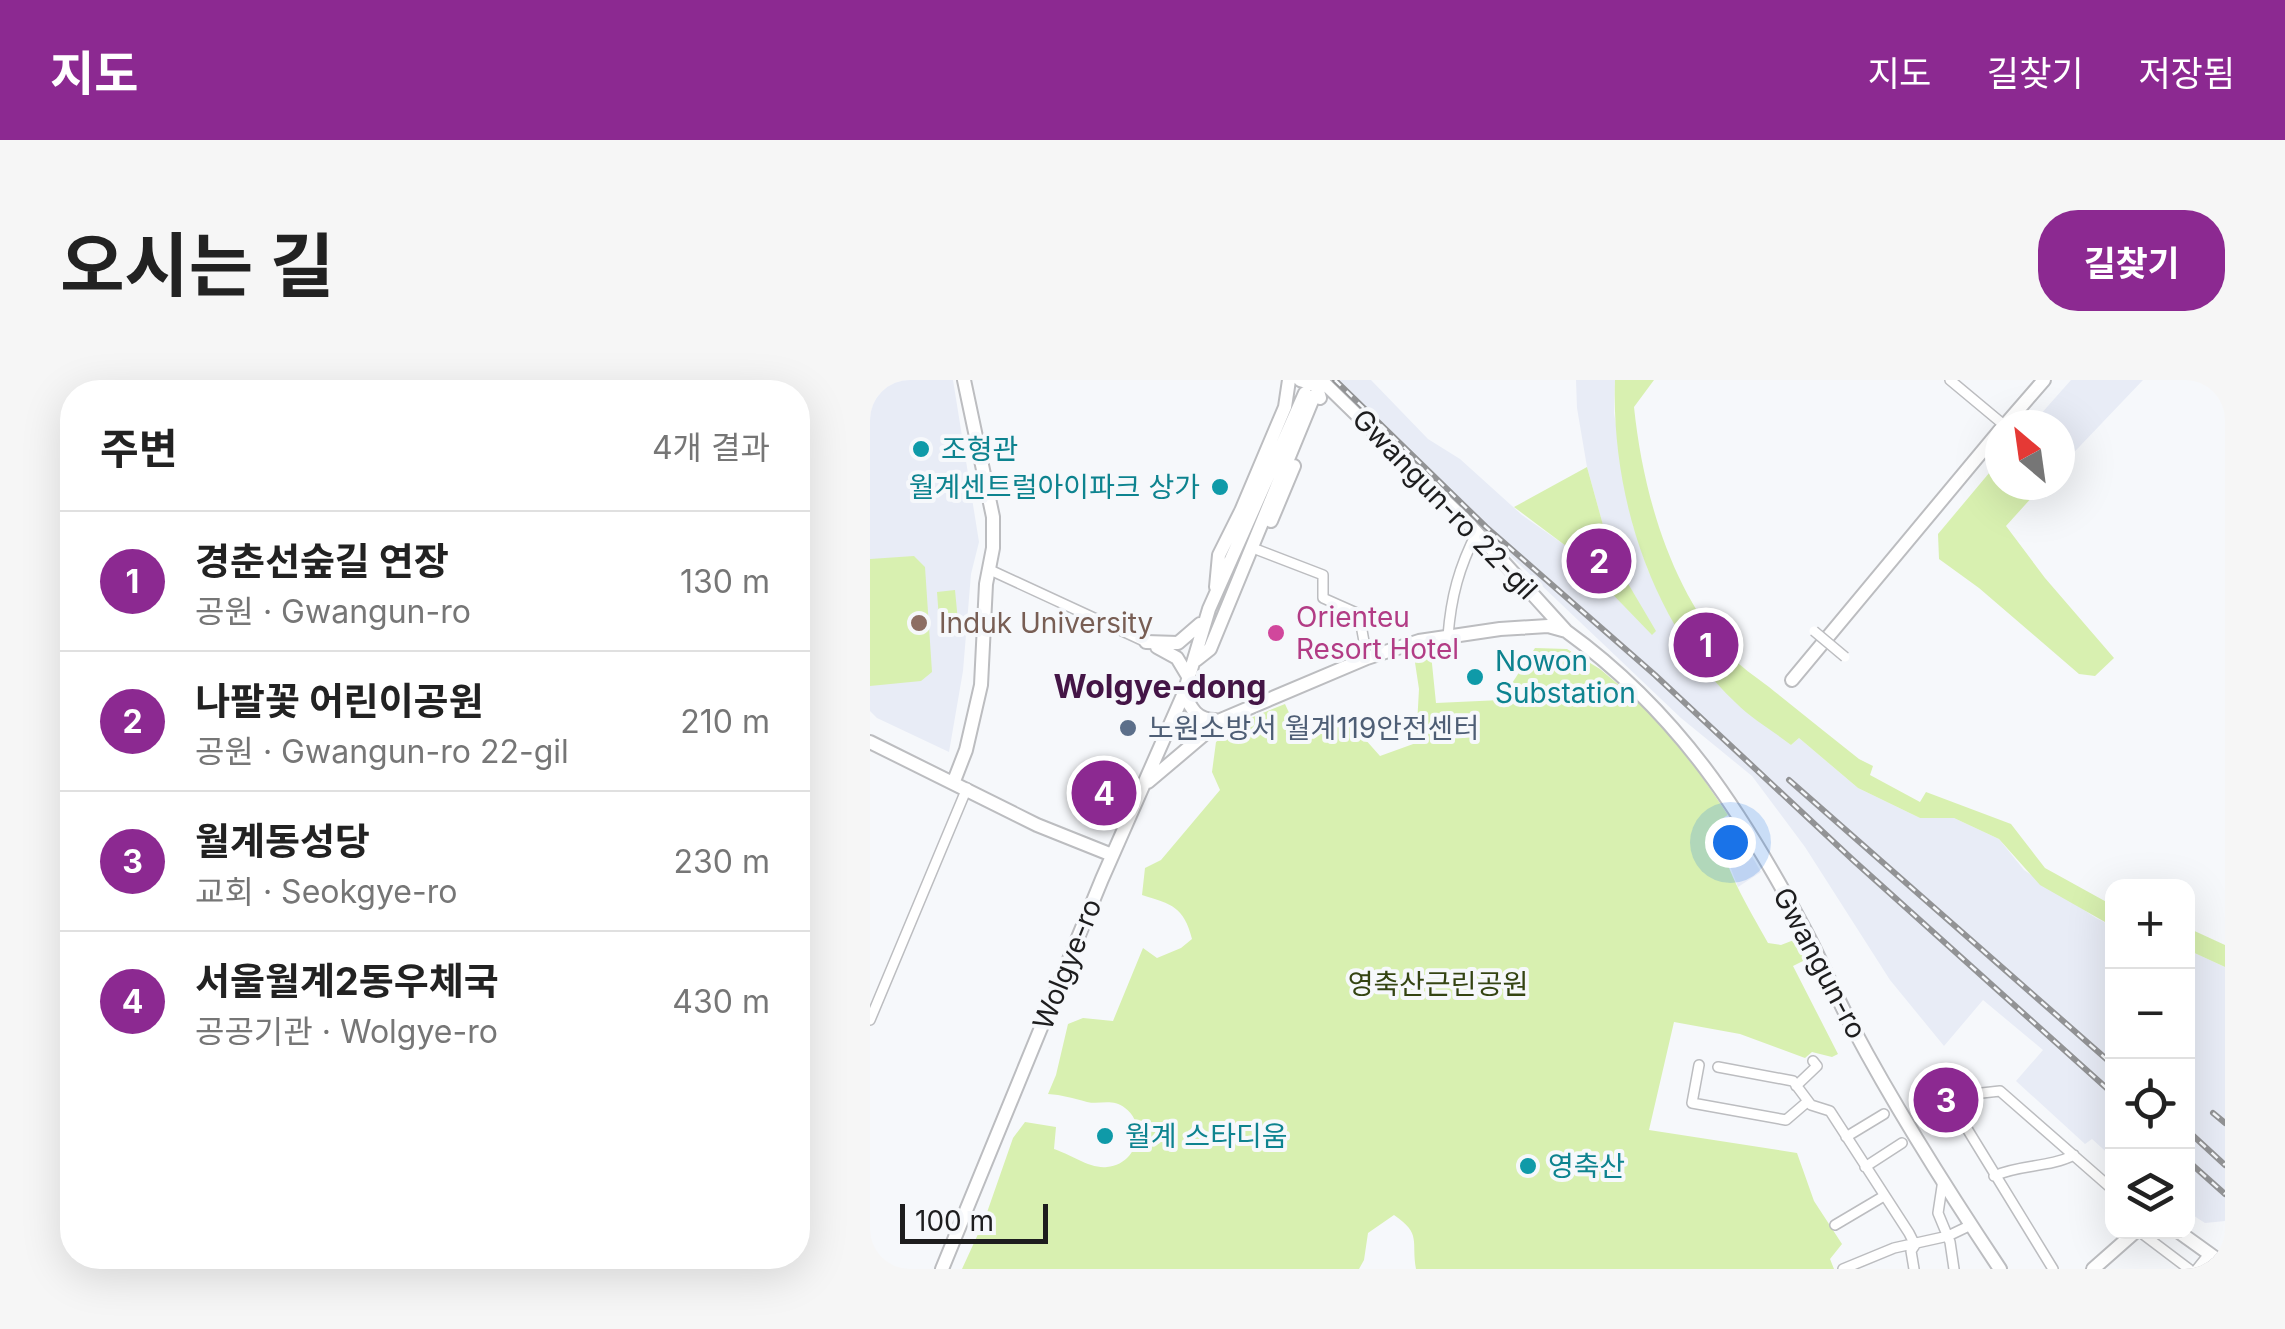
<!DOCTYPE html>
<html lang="ko">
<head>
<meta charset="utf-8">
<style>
	body { margin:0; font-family:Inter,"Noto Sans KR",sans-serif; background:#f6f6f6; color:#222 }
	.controls { position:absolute; right:30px; bottom:30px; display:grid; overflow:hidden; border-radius:20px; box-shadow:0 10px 40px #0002 }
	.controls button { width:90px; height:90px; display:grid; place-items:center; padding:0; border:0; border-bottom:2px solid #e0e0e0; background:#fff; color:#222; font:50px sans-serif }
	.compass { position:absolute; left:1115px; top:30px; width:90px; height:90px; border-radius:50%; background:#fff; box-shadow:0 10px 40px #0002; rotate:331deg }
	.scale { position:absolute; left:30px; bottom:25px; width:148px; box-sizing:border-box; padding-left:10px; border:5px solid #1d1d1e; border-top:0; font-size:28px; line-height:35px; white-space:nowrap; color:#1d1d1e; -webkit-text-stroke:8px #f6f8fb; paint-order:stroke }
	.you { position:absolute; left:860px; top:462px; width:35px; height:35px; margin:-25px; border:8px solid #fff; border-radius:50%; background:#1a73e8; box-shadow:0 0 0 15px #1a73e833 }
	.badge { display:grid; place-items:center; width:65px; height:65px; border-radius:50%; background:#8c2991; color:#fff; font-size:32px; font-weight:700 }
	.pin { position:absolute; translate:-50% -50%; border:5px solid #fff; box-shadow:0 2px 10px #0006 }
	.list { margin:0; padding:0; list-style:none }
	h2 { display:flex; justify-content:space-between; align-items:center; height:130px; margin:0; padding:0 40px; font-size:42px }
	h2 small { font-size:32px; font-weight:400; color:#767676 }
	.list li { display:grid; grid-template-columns:65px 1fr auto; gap:30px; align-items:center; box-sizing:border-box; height:140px; padding:0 40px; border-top:2px solid #e0e0e0 }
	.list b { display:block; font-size:38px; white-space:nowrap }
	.list p { margin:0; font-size:32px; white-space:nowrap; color:#767676 }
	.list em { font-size:32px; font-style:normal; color:#767676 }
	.icon { flex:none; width:55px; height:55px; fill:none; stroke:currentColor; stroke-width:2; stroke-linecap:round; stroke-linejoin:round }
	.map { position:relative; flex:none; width:1355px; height:889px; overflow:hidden; border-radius:40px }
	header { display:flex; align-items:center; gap:60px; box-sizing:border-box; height:140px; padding:0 50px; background:#8c2991; color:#fff }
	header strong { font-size:48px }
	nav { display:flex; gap:55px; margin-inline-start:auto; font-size:35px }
	.intro { display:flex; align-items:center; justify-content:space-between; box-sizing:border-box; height:240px; padding:0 60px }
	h1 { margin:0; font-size:70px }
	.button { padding:25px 45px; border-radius:40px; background:#8c2991; color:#fff; font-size:35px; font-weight:700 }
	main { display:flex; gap:60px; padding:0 60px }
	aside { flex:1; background:#fff; border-radius:40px; box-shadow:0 10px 40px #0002 }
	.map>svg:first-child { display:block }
	.built { fill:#e8ecf6 }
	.green { fill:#d8f0b0 }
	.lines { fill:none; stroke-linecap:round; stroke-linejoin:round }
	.street-casing { stroke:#bcbdc0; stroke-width:12 }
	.secondary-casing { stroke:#bcbdc0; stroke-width:16 }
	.street { stroke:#fff; stroke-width:9 }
	.secondary { stroke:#fff; stroke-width:12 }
	.rail-casing { stroke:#929395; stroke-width:6 }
	.rail { stroke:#f6f8fb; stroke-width:2.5; stroke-dasharray:8; stroke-linecap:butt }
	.street-bridge-casing { stroke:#bcbdc0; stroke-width:12; stroke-linecap:butt }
	.street-bridge { stroke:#fff; stroke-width:9 }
	.culture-dot { fill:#0f9aa8; stroke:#f6f8fb; stroke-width:4 }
	.education-dot { fill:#8d6e63; stroke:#f6f8fb; stroke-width:4 }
	.hotel-dot { fill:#d1479c; stroke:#f6f8fb; stroke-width:4 }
	.service-dot { fill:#5c6f8a; stroke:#f6f8fb; stroke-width:4 }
	.labels { text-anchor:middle; stroke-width:8; stroke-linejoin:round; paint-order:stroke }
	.culture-label { font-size:28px; fill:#0d838f; stroke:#f6f8fb; text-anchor:start }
	.street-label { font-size:28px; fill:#1d1d1e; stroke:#f6f8fb }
	.hotel-label { font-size:28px; fill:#b23c85; stroke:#f6f8fb; text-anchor:start }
	.education-label { font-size:28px; fill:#785e54; stroke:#f6f8fb; text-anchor:start }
	.service-label { font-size:28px; fill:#4e5e75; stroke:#f6f8fb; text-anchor:start }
	.park-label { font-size:28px; fill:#344412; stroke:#f6f8fb }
	.quarter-label { font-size:32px; font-weight:bold; fill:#441546; stroke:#f6f8fb }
</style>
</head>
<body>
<header>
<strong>지도</strong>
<nav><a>지도</a><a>길찾기</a><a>저장됨</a></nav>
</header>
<div class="intro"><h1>오시는 길</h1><a class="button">길찾기</a></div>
<main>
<aside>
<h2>주변<small>4개 결과</small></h2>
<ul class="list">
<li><span class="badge">1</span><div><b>경춘선숲길 연장</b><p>공원 · Gwangun-ro</p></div><em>130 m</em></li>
<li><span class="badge">2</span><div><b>나팔꽃 어린이공원</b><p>공원 · Gwangun-ro 22-gil</p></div><em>210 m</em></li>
<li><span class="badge">3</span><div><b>월계동성당</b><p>교회 · Seokgye-ro</p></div><em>230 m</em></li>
<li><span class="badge">4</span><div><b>서울월계2동우체국</b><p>공공기관 · Wolgye-ro</p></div><em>430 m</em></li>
</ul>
</aside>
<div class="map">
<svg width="1355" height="889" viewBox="0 0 1355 889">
	<rect width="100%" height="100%" fill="#f6f8fb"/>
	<!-- built -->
	<path class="built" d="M0 0H83L109 162 101 194 93 291 79 372 7 338 0 331Z
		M460 0H501L558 59 590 79 652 135 696 166 782 254 785 251 753 195 733 145 717 87 707 28 706 0H745L744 33 763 145 778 190 800 234 835 286 921 365 929 358 988 408 1050 438H1084L1129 459 1154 490 1226 538 1242 546V777L1222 759 1215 764 1146 701 1173 670 1113 620 1074 666 1020 600 935 467 882 396 811 338 510 52Z
		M1201 0H1273L1190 87V45H1161Z
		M858 435 891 492 868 507 849 458 848 441Z
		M1318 570 1355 587V841L1335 843 1318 832Z"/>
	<!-- green -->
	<path class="green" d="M745 0H784L764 27C773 113 800 207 858 273 869 286 886 297 899 307 929 331 959 355 989 379L1003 386 1000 395 1050 422 1056 412 1141 444 1175 488 1242 525V546L1170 505 1129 459 1084 438H1050L988 408 929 358 921 365C903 351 882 339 866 323 781 243 741 114 745 0Z
		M1130 80V105H1173L1136 146 1175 198 1244 278 1225 296 1209 294 1109 208 1069 179 1068 154Z
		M717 87 733 145 753 195 786 251 782 255 696 166 644 127Z
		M44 176 55 187 62 292 51 301 0 306V179Z
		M85 210 89 252 70 253 67 212Z
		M665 268 697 269 730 289 782 333 815 372 858 435 848 441C850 484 878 526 898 563L911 565 929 558 935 580 923 586 968 674 962 677 942 672 935 678 870 654 804 642 779 750 927 773 944 821 972 864 960 879 964 889H546C541 861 552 854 524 835L498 853 494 880 489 889H92L114 841 143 758 155 742 186 747 184 769C200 774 220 789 237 787 266 785 279 746 255 728 242 718 230 725 217 722 203 718 192 715 178 714L186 695 198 644 213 638 243 641 273 568 287 578 311 568 322 559C314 527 302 524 272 515L275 488 291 480 350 410 342 392 346 362 373 341 415 324 433 363 478 340 510 376 546 363 549 309 544 276 561 274 566 323 631 320Z
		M1318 548 1355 565V587L1318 570Z"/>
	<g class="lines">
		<defs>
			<path id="street" d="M1080 0 1134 45
				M388 170 453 195V218L489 234 497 278
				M118 189 276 262
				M578 256C581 217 589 187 607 152
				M0 640 97 408
				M829 685 822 723 916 740 937 722
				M848 687 923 701 941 725 960 731 1039 853 1045 865 1041 871 1044 889
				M926 706 947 686 943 681
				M1112 713 1130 711 1242 809
				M1096 747 1183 889
				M976 757 1014 734
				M995 787 1032 763
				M1124 796C1150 784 1179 788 1204 775
				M1073 800 1068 833 1080 862 1084 889
				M965 845 1014 816
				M1270 852 1319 889
				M973 889 1024 868 1078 856 1101 845
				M1327 889 1339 874"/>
			<path id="secondary" d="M430 0 446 5 450 18
				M451 0 598 143 696 251
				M1135 45 1174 0
				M401 141 424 86
				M346 207 349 175 371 131 415 27 419 0
				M276 262 308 263 330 244
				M287 267 307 278 319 298
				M326 280 340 269 444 16
				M922 300 1130 50
				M314 313C321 329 327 340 345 340
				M300 347H334L497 278 549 261 630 249 678 246 696 251C808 332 872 432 936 552 953 584 966 617 983 648 1027 731 1078 811 1130 889
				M0 362 167 445 242 475
				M84 401 96 370 111 305 116 204 123 168V137L94 0
				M278 402 343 347
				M1309 852 1355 885
				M72 889 232 499 314 313 339 229 435 13
				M1223 889 1265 852"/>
		</defs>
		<!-- street casing -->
		<use href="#street" class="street-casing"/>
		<!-- secondary casing -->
		<use href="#secondary" class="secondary-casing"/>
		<!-- street -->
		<use href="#street" class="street"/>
		<!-- secondary -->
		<use href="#secondary" class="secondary"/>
		<defs>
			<path id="rail" d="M465 0 616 147 785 295 983 480 1242 713
				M919 400 1242 684
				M1343 733 1355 743
				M1318 751 1355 785
				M1318 781 1355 814"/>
		</defs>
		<!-- rail casing -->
		<use href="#rail" class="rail-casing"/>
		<!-- rail -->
		<use href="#rail" class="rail"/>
		<defs>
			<path id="street-bridge" d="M944 251 975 277"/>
		</defs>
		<!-- street-bridge casing -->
		<use href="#street-bridge" class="street-bridge-casing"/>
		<!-- street-bridge -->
		<use href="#street-bridge" class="street-bridge"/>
	</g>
	<!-- markers -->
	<g class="culture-dot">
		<circle cx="51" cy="69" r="10"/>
		<circle cx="350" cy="107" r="10"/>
		<circle cx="605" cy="297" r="10"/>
		<circle cx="235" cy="756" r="10"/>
		<circle cx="658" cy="786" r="10"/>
	</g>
	<circle class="education-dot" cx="49" cy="243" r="10"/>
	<circle class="hotel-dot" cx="406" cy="253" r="10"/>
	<circle class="service-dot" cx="258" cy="348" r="10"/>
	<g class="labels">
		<!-- culture labels -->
		<g class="culture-label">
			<text x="71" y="79">조형관</text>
			<text x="330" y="117" text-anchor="end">월계센트럴아이파크 상가</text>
			<text x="625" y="291">Nowon<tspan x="625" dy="32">Substation</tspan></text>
			<text x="255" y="766">월계 스타디움</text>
			<text x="678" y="796">영축산</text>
		</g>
		<!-- street labels -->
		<g class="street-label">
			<text transform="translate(575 124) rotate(46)" y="10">Gwangun-ro 22-gil</text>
			<text transform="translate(950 583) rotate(62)" y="10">Gwangun-ro</text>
			<text transform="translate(197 584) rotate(-68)" y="10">Wolgye-ro</text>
		</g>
		<!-- hotel labels -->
		<g class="hotel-label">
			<text x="426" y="247">Orienteu<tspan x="426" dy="32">Resort Hotel</tspan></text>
		</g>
		<!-- education labels -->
		<g class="education-label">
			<text x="69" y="253">Induk University</text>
		</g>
		<!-- service labels -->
		<g class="service-label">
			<text x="278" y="358">노원소방서 월계119안전센터</text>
		</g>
		<!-- park labels -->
		<g class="park-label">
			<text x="568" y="614">영축산근린공원</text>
		</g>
		<!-- quarter labels -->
		<g class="quarter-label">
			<text x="290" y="318">Wolgye-dong</text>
		</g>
	</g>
</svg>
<div class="controls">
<button>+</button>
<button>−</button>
<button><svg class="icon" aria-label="locate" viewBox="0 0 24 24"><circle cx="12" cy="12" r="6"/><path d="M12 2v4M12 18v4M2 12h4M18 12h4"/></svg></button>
<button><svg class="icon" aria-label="layers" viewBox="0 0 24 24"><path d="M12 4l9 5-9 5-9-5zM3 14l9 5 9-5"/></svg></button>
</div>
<svg class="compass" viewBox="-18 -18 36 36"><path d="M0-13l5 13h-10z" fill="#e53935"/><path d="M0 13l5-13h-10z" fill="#767676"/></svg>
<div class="scale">100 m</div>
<div class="you"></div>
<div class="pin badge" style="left:836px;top:265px">1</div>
<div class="pin badge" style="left:729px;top:181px">2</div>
<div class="pin badge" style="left:1076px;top:720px">3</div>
<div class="pin badge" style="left:234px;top:413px">4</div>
</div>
</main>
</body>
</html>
